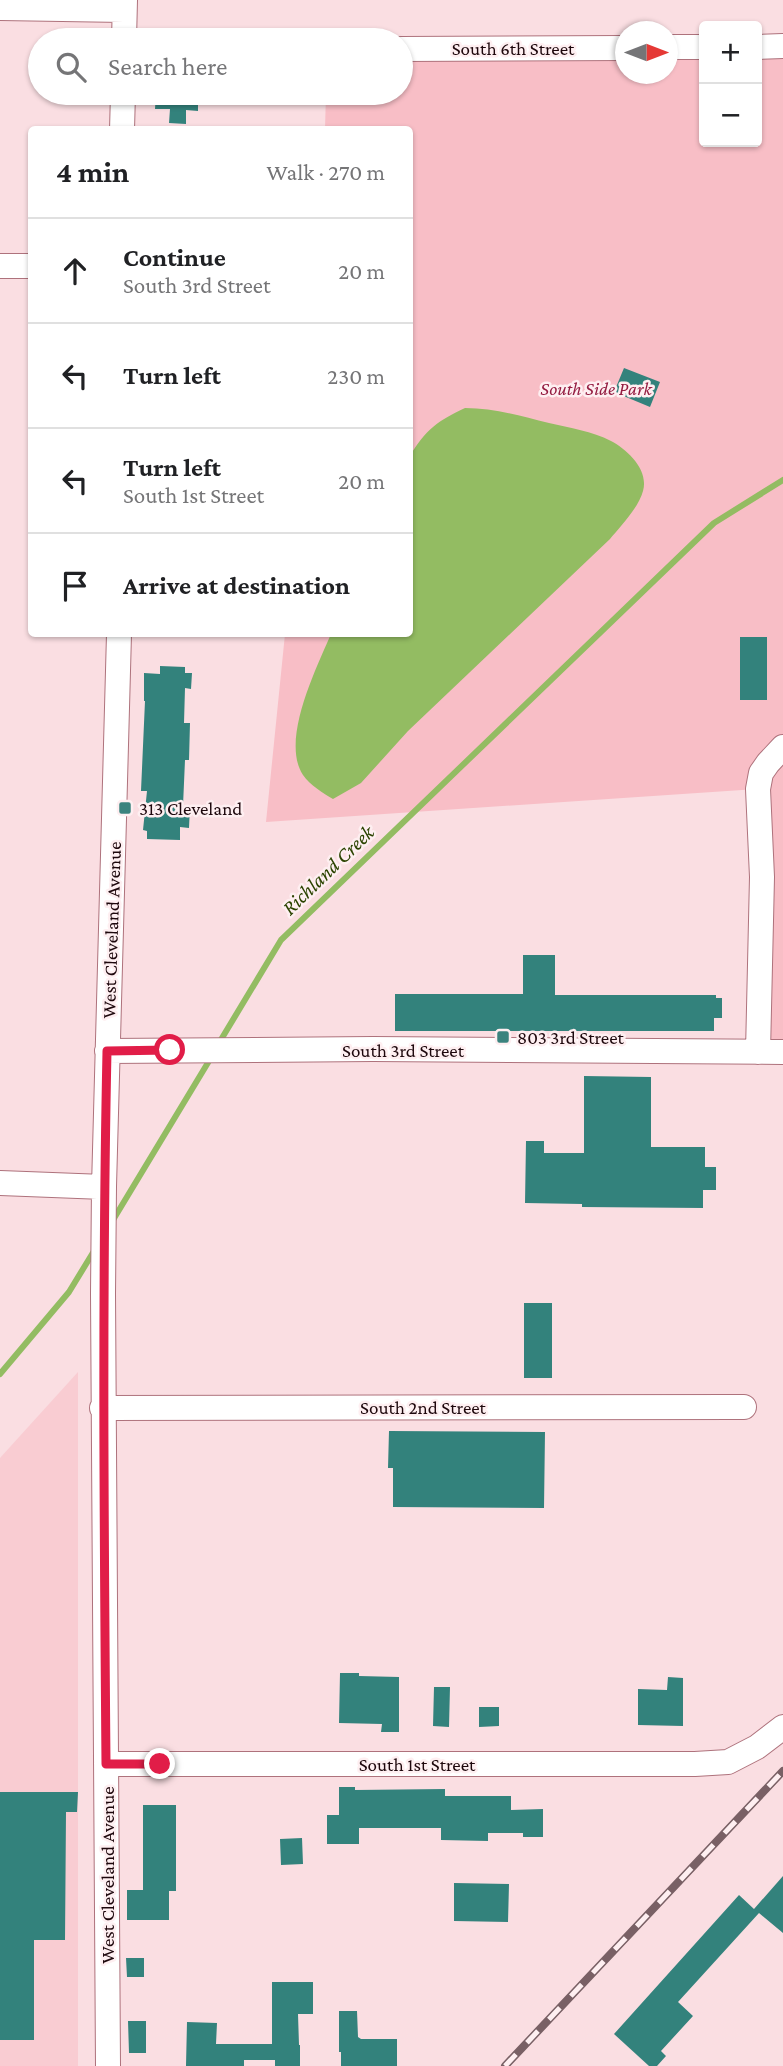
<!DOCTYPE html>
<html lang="en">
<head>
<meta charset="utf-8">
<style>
	body { margin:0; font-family:"Crimson Pro",serif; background:#f6f6f6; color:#202124 }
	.controls { position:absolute; right:21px; top:21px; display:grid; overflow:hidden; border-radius:7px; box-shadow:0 2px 5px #0004 }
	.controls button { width:63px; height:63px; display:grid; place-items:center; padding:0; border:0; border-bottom:2px solid #e0e0e0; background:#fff; color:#202124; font:35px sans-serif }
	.compass { position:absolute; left:615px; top:21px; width:63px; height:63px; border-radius:50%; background:#fff; box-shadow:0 2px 5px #0004; rotate:90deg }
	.stop { position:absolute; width:21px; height:21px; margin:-16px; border:5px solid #e11d48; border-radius:50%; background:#fff }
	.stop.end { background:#e11d48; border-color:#fff; box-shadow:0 2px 7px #0008 }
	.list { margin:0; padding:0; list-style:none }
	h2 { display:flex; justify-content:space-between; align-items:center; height:91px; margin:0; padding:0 28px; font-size:30px }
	h2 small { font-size:23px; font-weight:400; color:#757577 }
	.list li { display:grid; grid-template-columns:46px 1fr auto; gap:21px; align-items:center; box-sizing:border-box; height:105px; padding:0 28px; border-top:2px solid #e0e0e0 }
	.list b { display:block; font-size:26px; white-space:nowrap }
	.list p { margin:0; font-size:23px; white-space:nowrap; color:#757577 }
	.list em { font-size:23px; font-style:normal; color:#757577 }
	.icon { flex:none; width:38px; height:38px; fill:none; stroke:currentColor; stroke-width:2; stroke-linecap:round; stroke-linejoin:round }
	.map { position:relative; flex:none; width:783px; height:2066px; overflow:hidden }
	.search { position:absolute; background:#fff; box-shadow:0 2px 5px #0004; left:28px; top:28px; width:385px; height:77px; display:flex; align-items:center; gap:18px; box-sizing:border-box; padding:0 24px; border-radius:38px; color:#757577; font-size:26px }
	.panel { position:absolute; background:#fff; box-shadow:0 2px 5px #0004; left:28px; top:126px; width:385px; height:511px; border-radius:7px }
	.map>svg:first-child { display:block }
	.built { fill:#f9ccd2 }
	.green { fill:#f8bec6 }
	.water { fill:#93bc62 }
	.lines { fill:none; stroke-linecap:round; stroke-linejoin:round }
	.stream { stroke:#93bc62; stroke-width:6 }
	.building { fill:#33827c }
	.street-casing { stroke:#ae727c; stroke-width:26 }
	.street { stroke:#fff; stroke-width:24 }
	.rail-casing { stroke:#796065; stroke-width:8 }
	.rail { stroke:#feeff1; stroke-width:5; stroke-dasharray:16; stroke-linecap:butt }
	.route { stroke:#e11d48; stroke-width:9 }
	.poi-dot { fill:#3b837e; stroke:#feeff1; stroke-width:2.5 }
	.labels { text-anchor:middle; stroke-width:5; stroke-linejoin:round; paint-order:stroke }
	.street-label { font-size:19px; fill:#1d070c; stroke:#feeff1 }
	.park-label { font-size:19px; font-style:italic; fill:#941c41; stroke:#feeff1 }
	.poi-label { font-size:19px; fill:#1d070c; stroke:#feeff1; text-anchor:start }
	.water-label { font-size:21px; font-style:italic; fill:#2b4300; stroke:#feeff1 }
</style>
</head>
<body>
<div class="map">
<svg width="783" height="2066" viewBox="0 0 783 2066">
	<rect width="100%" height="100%" fill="#fadee2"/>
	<!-- built -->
	<path class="built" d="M78 1372V2066H0V1458Z"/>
	<!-- green -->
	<path class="green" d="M401 50H625L626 74H668V50L704 51V142H757V51H783V1052H758L757 789 266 822 285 634H410V130L325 129 326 93H401Z"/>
	<!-- water -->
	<path class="water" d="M465 408C494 408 521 416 549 423 570 428 592 431 611 441 628 450 649 470 643 491 639 507 620 527 610 539L408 731 361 783 333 799C323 793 310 785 303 775 280 740 317 667 331 634H410V456C425 430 439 420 465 408Z"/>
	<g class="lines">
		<!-- stream -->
		<path class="stream" d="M219 1043 281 940 714 523 783 480
			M113 1220 212 1056
			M0 1374 69 1292 94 1251"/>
	</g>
	<!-- building -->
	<path class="building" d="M156 93H198V111L186 110V124L169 123 170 109H155Z
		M624 368 660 382 650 407 614 392Z
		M740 637H767V700H740Z
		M160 666 185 667V673H192L191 689 185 688 184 723H190L189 760H185L183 806H190L189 828 180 827V840L147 839V831L143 830 147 791H141L145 701H144V673L160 674Z
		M523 955H555V995H716V998H722V1018H714V1031H395V994H523Z
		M584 1076 651 1077V1147H705V1167H716V1190H703V1208L582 1207V1204L525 1203 526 1141H544V1153H584Z
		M524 1303H552V1378H524Z
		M389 1431 545 1432 544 1508 393 1507V1468H388Z
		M340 1673H359V1676L399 1677V1732H381L382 1724 339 1723Z
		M668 1677 683 1678V1726L638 1725V1689L667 1690Z
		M434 1687H450L449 1727 433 1726Z
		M479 1707H499V1726L479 1727Z
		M339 1787H355V1790L445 1789V1796H511V1810L543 1809V1837H523V1833H488V1841L441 1840V1828H359V1844H327V1815H339Z
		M0 1792H78L77 1812H66L65 1940H34V2040H0Z
		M143 1805H176V1891H169V1920H127V1890H143Z
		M302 1838 303 1864 281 1865 280 1839Z
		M783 1876V1933L759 1913 678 2002 693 2016 661 2051 666 2056 657 2066H649L614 2034 739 1895 754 1909Z
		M454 1883 509 1884 508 1922 454 1921Z
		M126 1958H144V1977H127Z
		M272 1982H313V2014H298L299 2045H300V2066H275V2060H244V2066H186L187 2022 217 2023 216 2044H272Z
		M339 2011H357L358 2037 361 2039H397V2066H341V2052H339Z
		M128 2021H146V2053H129Z"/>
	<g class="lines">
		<defs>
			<path id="street" d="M0 8 124 10
				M124 40 125 0
				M668 47H704
				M757 47 783 46
				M401 49 626 48
				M122 130 123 93
				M0 266H32
				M107 1051 373 1049 783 1052
				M758 1052 762 877 758 789 761 773 768 763 783 747
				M0 1183 104 1187
				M102 1408 744 1407
				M106 1764H695L728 1762 757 1747 783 1727
				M108 2066 103 1294 104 1187 119 634"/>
		</defs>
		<!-- street casing -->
		<use href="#street" class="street-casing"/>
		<!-- street -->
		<use href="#street" class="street"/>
		<defs>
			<path id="rail" d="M505 2066 783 1771"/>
		</defs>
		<!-- rail casing -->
		<use href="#rail" class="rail-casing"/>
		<!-- rail -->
		<use href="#rail" class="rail"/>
	</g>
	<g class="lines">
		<!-- route -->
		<path class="route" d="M160 1764H106C104 1526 102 1289 107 1051L170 1050"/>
	</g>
	<!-- markers -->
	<g class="poi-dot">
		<rect x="118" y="801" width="14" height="14" rx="3.5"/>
		<rect x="496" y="1030" width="14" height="14" rx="3.5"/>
	</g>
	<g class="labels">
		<!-- street labels -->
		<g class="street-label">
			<text x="513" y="55">South 6th Street</text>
			<text transform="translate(111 930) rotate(-88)" y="7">West Cleveland Avenue</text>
			<text x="403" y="1057">South 3rd Street</text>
			<text x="423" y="1414">South 2nd Street</text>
			<text x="417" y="1771">South 1st Street</text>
			<text transform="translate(107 1875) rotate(-90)" y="7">West Cleveland Avenue</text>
		</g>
		<!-- park labels -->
		<g class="park-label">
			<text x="596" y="395">South Side Park</text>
		</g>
		<!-- poi labels -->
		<g class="poi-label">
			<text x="139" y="815">313 Cleveland</text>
			<text x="517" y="1044">803 3rd Street</text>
		</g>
		<!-- water labels -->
		<g class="water-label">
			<text transform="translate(328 870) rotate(-44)" y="7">Richland Creek</text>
		</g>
	</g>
</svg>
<div class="controls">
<button>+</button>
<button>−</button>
</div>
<svg class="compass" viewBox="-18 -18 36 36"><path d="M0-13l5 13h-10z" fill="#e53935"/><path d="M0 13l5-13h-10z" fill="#757577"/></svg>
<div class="stop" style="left:170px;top:1050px"></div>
<div class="stop end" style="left:160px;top:1764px"></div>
<div class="search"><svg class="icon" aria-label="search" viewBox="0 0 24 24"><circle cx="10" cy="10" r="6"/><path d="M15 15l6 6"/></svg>Search here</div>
<section class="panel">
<h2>4 min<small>Walk · 270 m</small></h2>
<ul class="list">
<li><svg class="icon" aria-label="ahead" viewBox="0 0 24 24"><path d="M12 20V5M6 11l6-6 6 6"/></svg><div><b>Continue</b><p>South 3rd Street</p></div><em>20 m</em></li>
<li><svg class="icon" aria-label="left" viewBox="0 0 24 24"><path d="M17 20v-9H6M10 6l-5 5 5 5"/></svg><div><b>Turn left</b></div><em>230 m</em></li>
<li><svg class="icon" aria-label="left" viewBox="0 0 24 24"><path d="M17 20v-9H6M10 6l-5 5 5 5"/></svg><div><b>Turn left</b><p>South 1st Street</p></div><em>20 m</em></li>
<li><svg class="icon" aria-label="arrive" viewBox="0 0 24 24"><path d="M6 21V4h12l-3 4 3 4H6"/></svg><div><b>Arrive at destination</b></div></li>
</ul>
</section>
</div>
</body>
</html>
